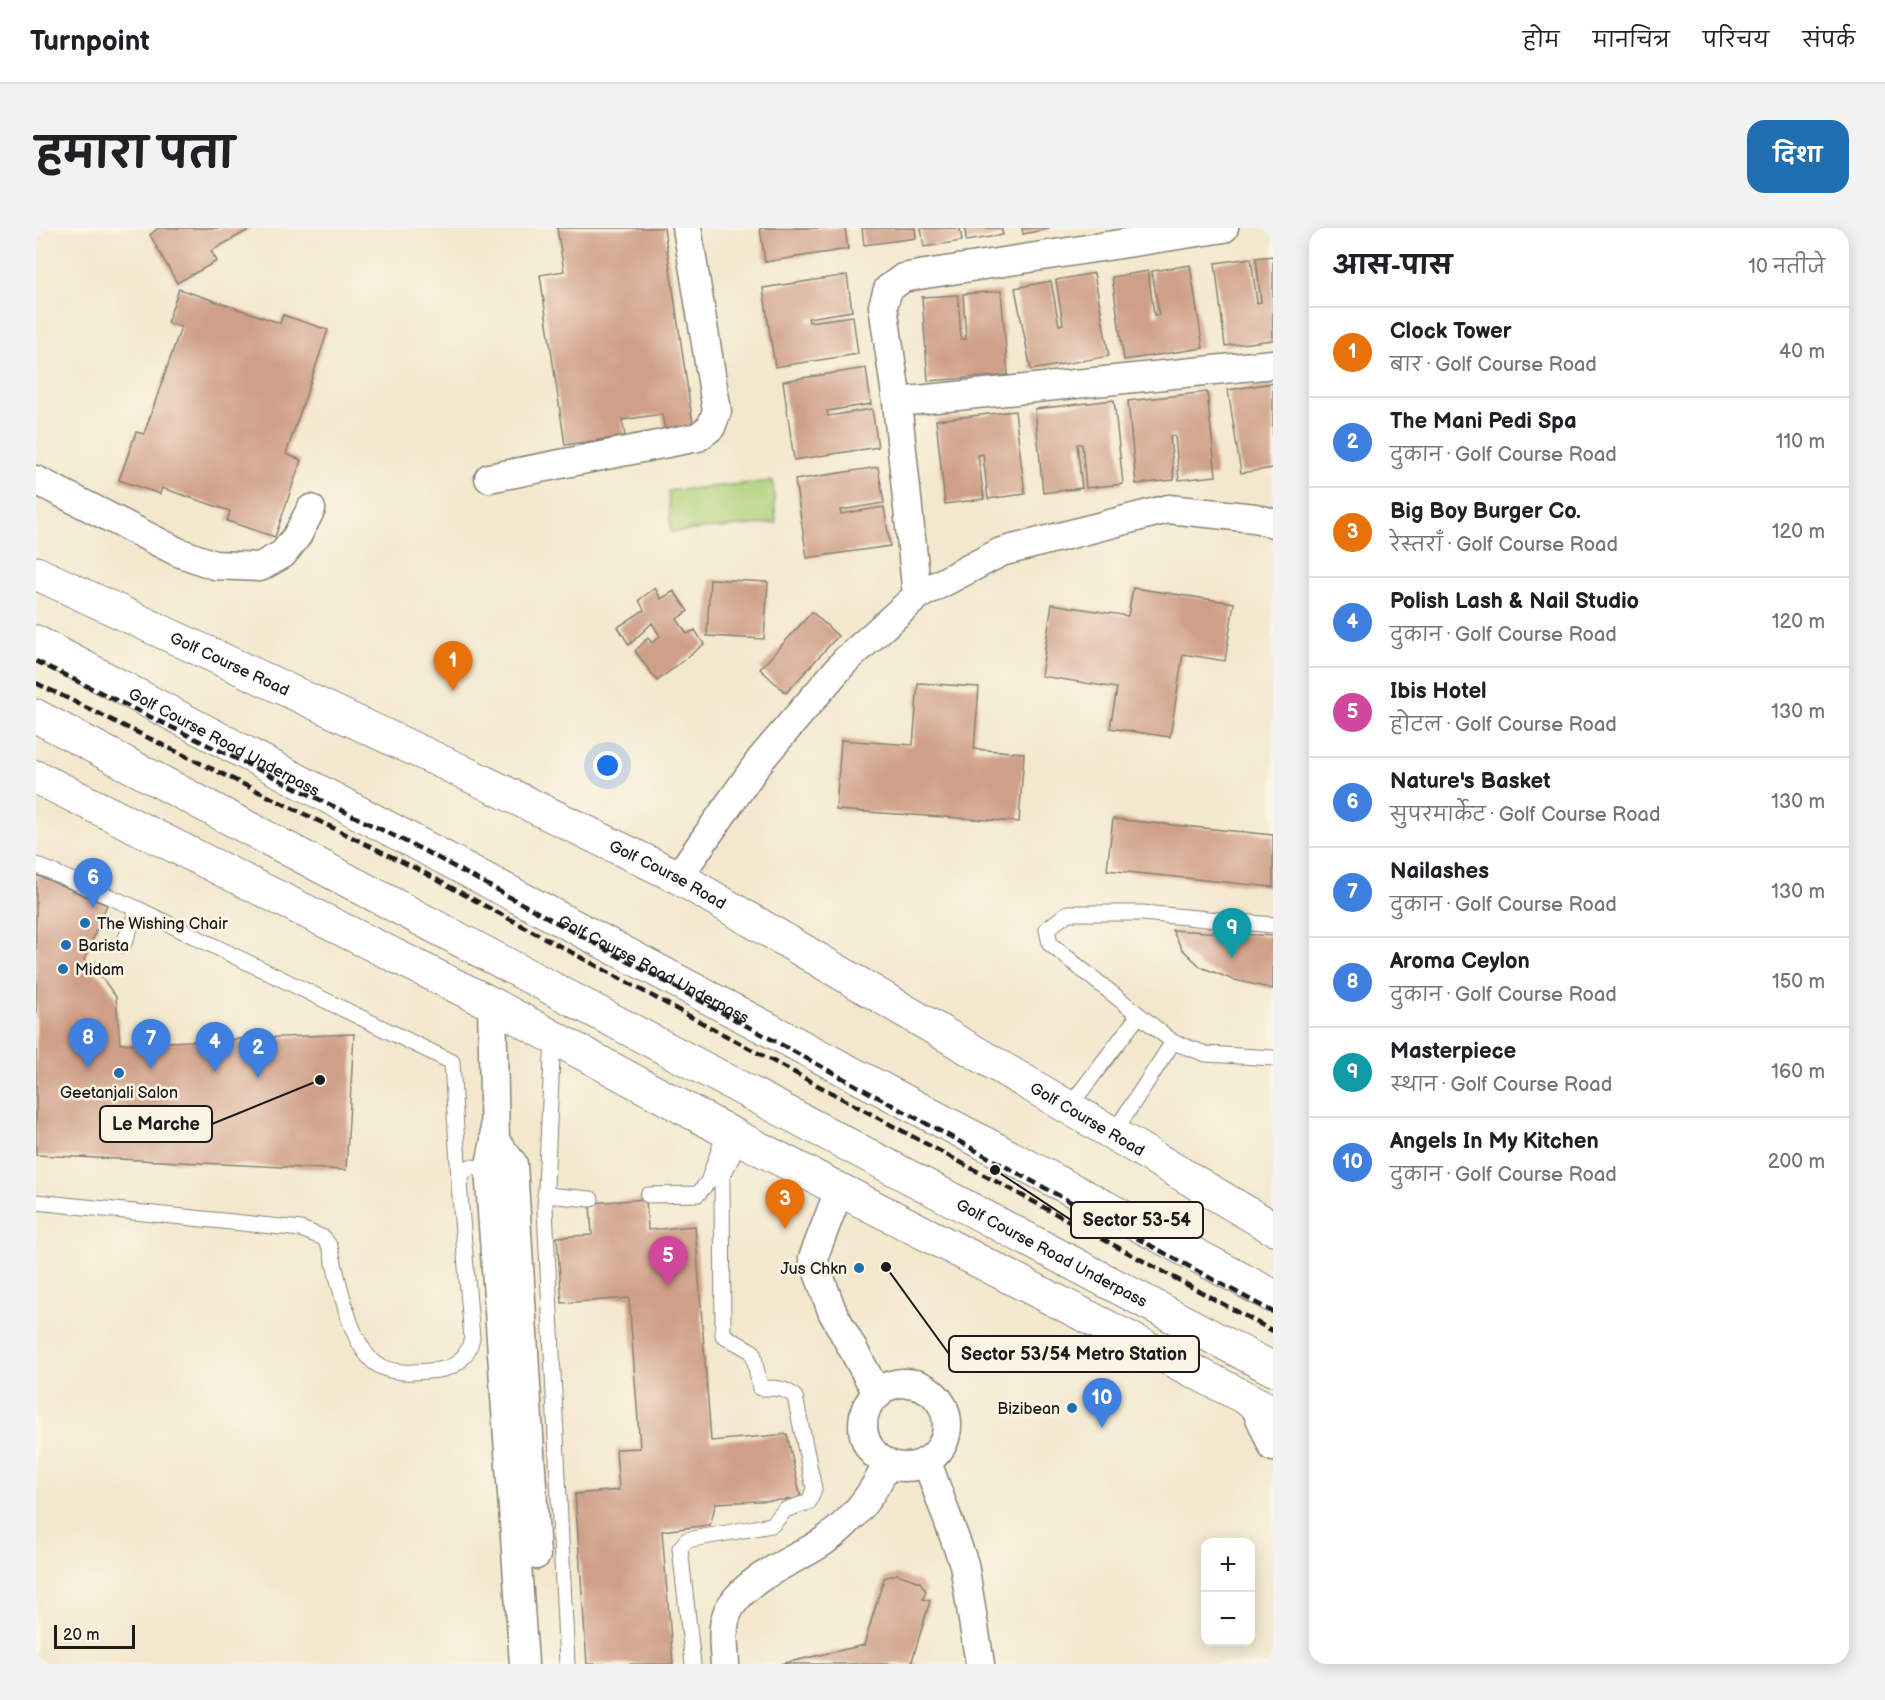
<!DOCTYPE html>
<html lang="hi">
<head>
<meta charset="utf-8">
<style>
	body { margin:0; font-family:"Balsamiq Sans","Playpen Sans Deva",sans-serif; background:#f2f2f2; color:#202124 }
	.controls { position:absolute; right:18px; bottom:18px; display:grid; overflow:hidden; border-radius:12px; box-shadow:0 3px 15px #0003 }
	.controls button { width:54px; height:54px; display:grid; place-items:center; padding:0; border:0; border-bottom:2px solid #e0e0e0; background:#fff; color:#202124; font:30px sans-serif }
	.scale { position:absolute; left:18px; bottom:15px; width:81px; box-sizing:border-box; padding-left:6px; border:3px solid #1c1c1c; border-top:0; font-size:16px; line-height:21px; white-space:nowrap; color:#1c1c1c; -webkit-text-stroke:4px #fcf5e5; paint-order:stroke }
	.you { position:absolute; left:572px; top:538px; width:21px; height:21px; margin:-15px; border:4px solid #fff; border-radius:50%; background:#1a73e8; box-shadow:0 0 0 9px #1a73e833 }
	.badge { display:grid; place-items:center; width:39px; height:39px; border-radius:50%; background:#1f6fb2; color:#fff; font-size:20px; font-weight:700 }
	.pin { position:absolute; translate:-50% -50px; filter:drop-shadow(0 2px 3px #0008) }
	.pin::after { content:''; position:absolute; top:32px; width:21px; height:18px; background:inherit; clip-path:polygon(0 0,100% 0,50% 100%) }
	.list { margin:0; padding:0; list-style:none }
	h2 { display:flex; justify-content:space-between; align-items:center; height:78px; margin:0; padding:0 24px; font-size:26px }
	h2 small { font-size:20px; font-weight:400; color:#757577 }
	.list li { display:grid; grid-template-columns:39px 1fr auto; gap:18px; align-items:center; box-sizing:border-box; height:90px; padding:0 24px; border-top:2px solid #e0e0e0 }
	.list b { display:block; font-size:22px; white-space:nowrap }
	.list p { margin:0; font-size:20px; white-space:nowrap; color:#757577 }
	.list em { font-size:20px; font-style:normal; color:#757577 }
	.map { position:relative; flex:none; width:1237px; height:1436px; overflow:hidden; border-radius:18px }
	header { display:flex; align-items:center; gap:36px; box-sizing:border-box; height:84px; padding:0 30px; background:#fff; border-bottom:2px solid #e0e0e0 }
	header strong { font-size:28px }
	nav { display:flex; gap:33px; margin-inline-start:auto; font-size:21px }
	.intro { display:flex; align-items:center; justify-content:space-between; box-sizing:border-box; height:144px; padding:0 36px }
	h1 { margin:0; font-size:42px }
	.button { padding:15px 27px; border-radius:18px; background:#1f6fb2; color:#fff; font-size:21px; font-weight:700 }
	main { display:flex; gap:36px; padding:0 36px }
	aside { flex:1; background:#fff; border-radius:18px; box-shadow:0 3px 15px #0003 }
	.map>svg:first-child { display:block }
	.green { fill:#aed17a; stroke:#65764b; stroke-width:1.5 }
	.building { fill:#cf9f87 }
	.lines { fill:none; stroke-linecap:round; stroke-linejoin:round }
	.service-casing { stroke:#888275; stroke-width:17 }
	.minor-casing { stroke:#888275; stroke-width:31 }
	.tertiary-casing { stroke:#888275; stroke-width:35 }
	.secondary-casing { stroke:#888275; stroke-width:35 }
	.service { stroke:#fff; stroke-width:15 }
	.minor { stroke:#fff; stroke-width:28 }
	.tertiary { stroke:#fff; stroke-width:33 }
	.secondary { stroke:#fff; stroke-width:33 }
	.rail { stroke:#1c1c1c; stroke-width:4.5; stroke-dasharray:9 4.5; stroke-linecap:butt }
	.poi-dot { fill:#1f6fb2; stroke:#fcf5e5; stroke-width:2 }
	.labels { text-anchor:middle; stroke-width:5; stroke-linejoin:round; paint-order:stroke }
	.street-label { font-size:16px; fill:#1c1c1c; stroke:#fcf5e5 }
	.poi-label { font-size:16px; fill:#1c1c1c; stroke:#fcf5e5; text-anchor:start }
	.leader { fill:none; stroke:#1c1c1c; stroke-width:2 }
	.callout-dot { fill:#1c1c1c; stroke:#fcf5e5; stroke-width:2 }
	.callout { fill:#fcf5e5; stroke:#1c1c1c; stroke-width:2 }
	.callout-label { font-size:18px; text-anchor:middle; font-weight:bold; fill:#1c1c1c }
</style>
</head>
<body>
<header>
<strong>Turnpoint</strong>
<nav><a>होम</a><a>मानचित्र</a><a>परिचय</a><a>संपर्क</a></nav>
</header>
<div class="intro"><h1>हमारा पता</h1><a class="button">दिशा</a></div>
<main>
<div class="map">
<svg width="1237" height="1436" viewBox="0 0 1237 1436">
	<rect width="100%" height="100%" fill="#fcf5e5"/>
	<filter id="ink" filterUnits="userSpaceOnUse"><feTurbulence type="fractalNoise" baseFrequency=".0167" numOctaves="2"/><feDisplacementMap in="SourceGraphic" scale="12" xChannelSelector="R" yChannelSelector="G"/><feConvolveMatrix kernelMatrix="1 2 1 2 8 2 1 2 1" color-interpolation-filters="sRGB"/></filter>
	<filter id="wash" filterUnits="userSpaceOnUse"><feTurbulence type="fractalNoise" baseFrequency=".008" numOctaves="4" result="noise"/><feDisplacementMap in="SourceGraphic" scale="24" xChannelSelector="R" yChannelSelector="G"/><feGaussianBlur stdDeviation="1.35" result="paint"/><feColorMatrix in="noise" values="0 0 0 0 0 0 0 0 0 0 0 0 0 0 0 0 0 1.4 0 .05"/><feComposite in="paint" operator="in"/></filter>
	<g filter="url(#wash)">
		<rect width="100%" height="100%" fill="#f3e8ce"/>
		<!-- green -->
		<path class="green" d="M737 253 740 295 635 304 632 263Z"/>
		<g id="blocks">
			<!-- building -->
			<path class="building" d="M122 0H216L175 23 181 33 141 55 114 7Z
				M521 0H628L657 197 629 202 626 186 586 192 589 208 529 217 504 47 528 43Z
				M724 0H809L812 21 729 34Z
				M826 0H879L880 10 828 17Z
				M885 0H924L926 13 888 19Z
				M929 0H965L967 7 930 13Z
				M986 0H1013V1L987 6Z
				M1237 28V112L1189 118 1179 35 1215 30 1221 75 1225 74 1220 30Z
				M1154 37 1167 120 1088 132 1076 49 1112 43 1118 87H1123L1116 43Z
				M1058 45 1073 128 995 142 979 60 1015 53 1023 97 1027 96 1020 52Z
				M811 47 816 83 772 90 773 94 817 88 822 126 739 139 727 60Z
				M143 61 244 95 247 87 292 102 250 226 265 232 239 309 191 293 194 283 126 260 124 266 83 252 100 204 108 206 145 99 131 95Z
				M965 63 972 147 892 153 886 69 922 67 925 111H930L927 66Z
				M830 140 835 176 791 183 792 188 836 181 842 219 758 232 747 153Z
				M1237 155V240L1205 245 1192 162Z
				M1171 164 1180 248 1143 252 1139 208H1134L1138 252 1100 256 1092 173Z
				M1078 172 1087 256 1050 260 1046 216H1041L1046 260 1007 265 999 181Z
				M979 183 989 266 952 271 947 226 942 227 948 271 909 276 900 192Z
				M842 239 848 275 804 282 805 286 848 279 854 318 771 330 759 252Z
				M674 351 732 354 728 411 671 408Z
				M619 360 625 371 638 363 652 383 641 391 651 406 659 402 668 416 621 453 599 423 612 410 616 415 624 408 616 395 593 417 582 399 608 382 603 372Z
				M1097 360 1198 375 1189 433 1147 426 1134 509 1074 500 1081 460 1005 448 1016 376 1092 388Z
				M776 384 802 408 750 465 724 441Z
				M882 455 943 459 938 521 988 525 983 594 800 582 805 512 877 517Z
				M1077 591 1237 607V659L1071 642Z
				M0 647 71 677 48 732 67 751 80 769 84 816 318 806 310 942 0 927Z
				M1136 702 1237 708V761L1195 751 1165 739 1146 721Z
				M610 971 612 1002 659 998 675 1213 751 1206 765 1271 680 1275 674 1297 626 1303 637 1436H551L539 1266 583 1262 580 1221 604 1220 593 1070 526 1075 521 1009 556 1007 554 975Z
				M861 1346 884 1354 890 1363 887 1371 894 1373 876 1433 880 1436H744L828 1417 848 1350Z"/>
		</g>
	</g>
	<g filter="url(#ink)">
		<use href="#blocks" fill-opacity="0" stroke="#888275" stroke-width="1.5"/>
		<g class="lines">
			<defs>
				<path id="service" d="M0 637 102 681 416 834 423 952
					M1237 697 1106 685H1032L1011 701 1014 716 1137 814 1170 826 1237 830
					M87 717 102 681
					M517 808 509 980 531 1436
					M1033 879 1103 787
					M1077 906 1137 814
					M509 967 555 971
					M612 967 662 966 672 954 690 902
					M0 974 265 1001 288 1010 294 1019C302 1049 313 1115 339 1135 356 1148 382 1144 402 1142 421 1140 432 1128 436 1110L423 956 428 943 434 939 453 941
					M657 1436 644 1320 651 1312 736 1297 749 1282 773 1274 778 1261 759 1169C749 1159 738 1160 724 1160L717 1124 687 1107 686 949 705 911"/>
				<path id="minor" d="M861 174 1237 136
					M453 250 662 209 675 199 681 183 651 0
					M0 252 142 324 178 337 224 339 247 326 261 308 275 281
					M881 368 861 174 847 78 852 61 867 50 883 47 1188 0
					M642 649 725 531 809 433 881 368 965 324 1132 281 1219 290 1237 295
					M456 776 459 913 453 941 488 1436
					M459 913 477 936 500 1327
					M804 960 777 1030 796 1083 842 1167
					M827 1197a42 42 0 1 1 84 0a42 42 0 1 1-84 0Z
					M1216 1172 1237 1219
					M891 1234 928 1336 944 1436
					M689 1436C688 1418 684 1394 695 1378 716 1346 758 1334 788 1313 817 1293 837 1266 851 1236"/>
				<g id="tertiary">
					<path id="s1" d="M0 345 423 542 642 649 1237 1000"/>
					<path d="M0 549 456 776 705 911 1237 1184"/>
				</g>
				<g id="secondary">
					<path id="s2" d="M0 414 1237 1068"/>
					<path id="s3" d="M0 488 1237 1141"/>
				</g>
			</defs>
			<!-- service casing -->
			<use href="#service" class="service-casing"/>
			<!-- minor casing -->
			<use href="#minor" class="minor-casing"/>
			<!-- tertiary casing -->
			<use href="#tertiary" class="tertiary-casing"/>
			<!-- secondary casing -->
			<use href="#secondary" class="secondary-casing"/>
			<!-- service -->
			<use href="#service" class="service"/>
			<!-- minor -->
			<use href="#minor" class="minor"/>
			<!-- tertiary -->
			<use href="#tertiary" class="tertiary"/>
			<!-- secondary -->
			<use href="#secondary" class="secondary"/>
			<!-- rail -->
			<path class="rail" d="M0 433 389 623 1237 1084
				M0 455 381 641 1237 1103"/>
		</g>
	</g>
	<!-- markers -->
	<g class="poi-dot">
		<circle cx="49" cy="695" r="6"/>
		<circle cx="30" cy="717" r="6"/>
		<circle cx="27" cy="741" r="6"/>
		<circle cx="83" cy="845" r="6"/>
		<circle cx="823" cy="1040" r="6"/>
		<circle cx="1036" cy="1180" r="6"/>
	</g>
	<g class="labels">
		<!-- street labels -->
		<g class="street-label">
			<text dy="6" stroke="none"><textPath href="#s1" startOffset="214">Golf Course Road</textPath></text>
			<text dy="6" stroke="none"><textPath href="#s2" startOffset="213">Golf Course Road Underpass</textPath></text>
			<text dy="6" stroke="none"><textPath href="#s1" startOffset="700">Golf Course Road</textPath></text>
			<text dy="6" stroke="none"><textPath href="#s2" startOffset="699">Golf Course Road Underpass</textPath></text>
			<text dy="6" stroke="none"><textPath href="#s1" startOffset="1186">Golf Course Road</textPath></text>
			<text dy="6" stroke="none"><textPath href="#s3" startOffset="1149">Golf Course Road Underpass</textPath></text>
		</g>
		<!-- poi labels -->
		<g class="poi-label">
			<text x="61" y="701">The Wishing Chair</text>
			<text x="42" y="723">Barista</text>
			<text x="39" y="747">Midam</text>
			<text x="83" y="870" text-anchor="middle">Geetanjali Salon</text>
			<text x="811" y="1046" text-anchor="end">Jus Chkn</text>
			<text x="1024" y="1186" text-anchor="end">Bizibean</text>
		</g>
	</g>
	<!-- callouts -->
	<path class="leader" d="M284 852L176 896M959 942L1035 992M850 1039L913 1126"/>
	<g class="callout-dot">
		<circle cx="284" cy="852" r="6"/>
		<circle cx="959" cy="942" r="6"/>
		<circle cx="850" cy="1039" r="6"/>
	</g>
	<g class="callout">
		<rect x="64" y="878" width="112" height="36" rx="6"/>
		<rect x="1035" y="974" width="132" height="36" rx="6"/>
		<rect x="913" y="1108" width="250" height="36" rx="6"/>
	</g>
	<g class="callout-label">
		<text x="120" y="902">Le Marche</text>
		<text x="1101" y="998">Sector 53-54</text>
		<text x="1038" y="1132">Sector 53/54 Metro Station</text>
	</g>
</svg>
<div class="controls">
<button>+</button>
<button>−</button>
</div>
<div class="scale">20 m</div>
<div class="you"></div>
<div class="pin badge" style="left:417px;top:463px;background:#e8710a">1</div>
<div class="pin badge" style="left:222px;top:850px;background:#3f7fe0">2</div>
<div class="pin badge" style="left:749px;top:1001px;background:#e8710a">3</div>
<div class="pin badge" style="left:179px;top:844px;background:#3f7fe0">4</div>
<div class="pin badge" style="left:632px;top:1058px;background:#d1479c">5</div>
<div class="pin badge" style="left:57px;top:680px;background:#3f7fe0">6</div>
<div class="pin badge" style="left:115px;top:841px;background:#3f7fe0">7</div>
<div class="pin badge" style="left:52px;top:840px;background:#3f7fe0">8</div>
<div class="pin badge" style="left:1196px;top:730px;background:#0f9aa8">9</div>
<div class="pin badge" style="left:1066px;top:1200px;background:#3f7fe0">10</div>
</div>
<aside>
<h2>आस-पास<small>10 नतीजे</small></h2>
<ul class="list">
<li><span class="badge" style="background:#e8710a">1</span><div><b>Clock Tower</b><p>बार · Golf Course Road</p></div><em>40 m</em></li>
<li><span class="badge" style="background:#3f7fe0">2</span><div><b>The Mani Pedi Spa</b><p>दुकान · Golf Course Road</p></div><em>110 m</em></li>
<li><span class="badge" style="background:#e8710a">3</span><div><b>Big Boy Burger Co.</b><p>रेस्तराँ · Golf Course Road</p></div><em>120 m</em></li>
<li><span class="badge" style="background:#3f7fe0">4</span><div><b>Polish Lash &amp; Nail Studio</b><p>दुकान · Golf Course Road</p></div><em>120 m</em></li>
<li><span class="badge" style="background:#d1479c">5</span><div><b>Ibis Hotel</b><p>होटल · Golf Course Road</p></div><em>130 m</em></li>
<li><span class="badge" style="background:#3f7fe0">6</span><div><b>Nature's Basket</b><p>सुपरमार्केट · Golf Course Road</p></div><em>130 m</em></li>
<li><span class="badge" style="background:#3f7fe0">7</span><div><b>Nailashes</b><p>दुकान · Golf Course Road</p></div><em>130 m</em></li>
<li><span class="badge" style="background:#3f7fe0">8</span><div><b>Aroma Ceylon</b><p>दुकान · Golf Course Road</p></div><em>150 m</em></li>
<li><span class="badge" style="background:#0f9aa8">9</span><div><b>Masterpiece</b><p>स्थान · Golf Course Road</p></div><em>160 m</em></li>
<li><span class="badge" style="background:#3f7fe0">10</span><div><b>Angels In My Kitchen</b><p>दुकान · Golf Course Road</p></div><em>200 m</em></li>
</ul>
</aside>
</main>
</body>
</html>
